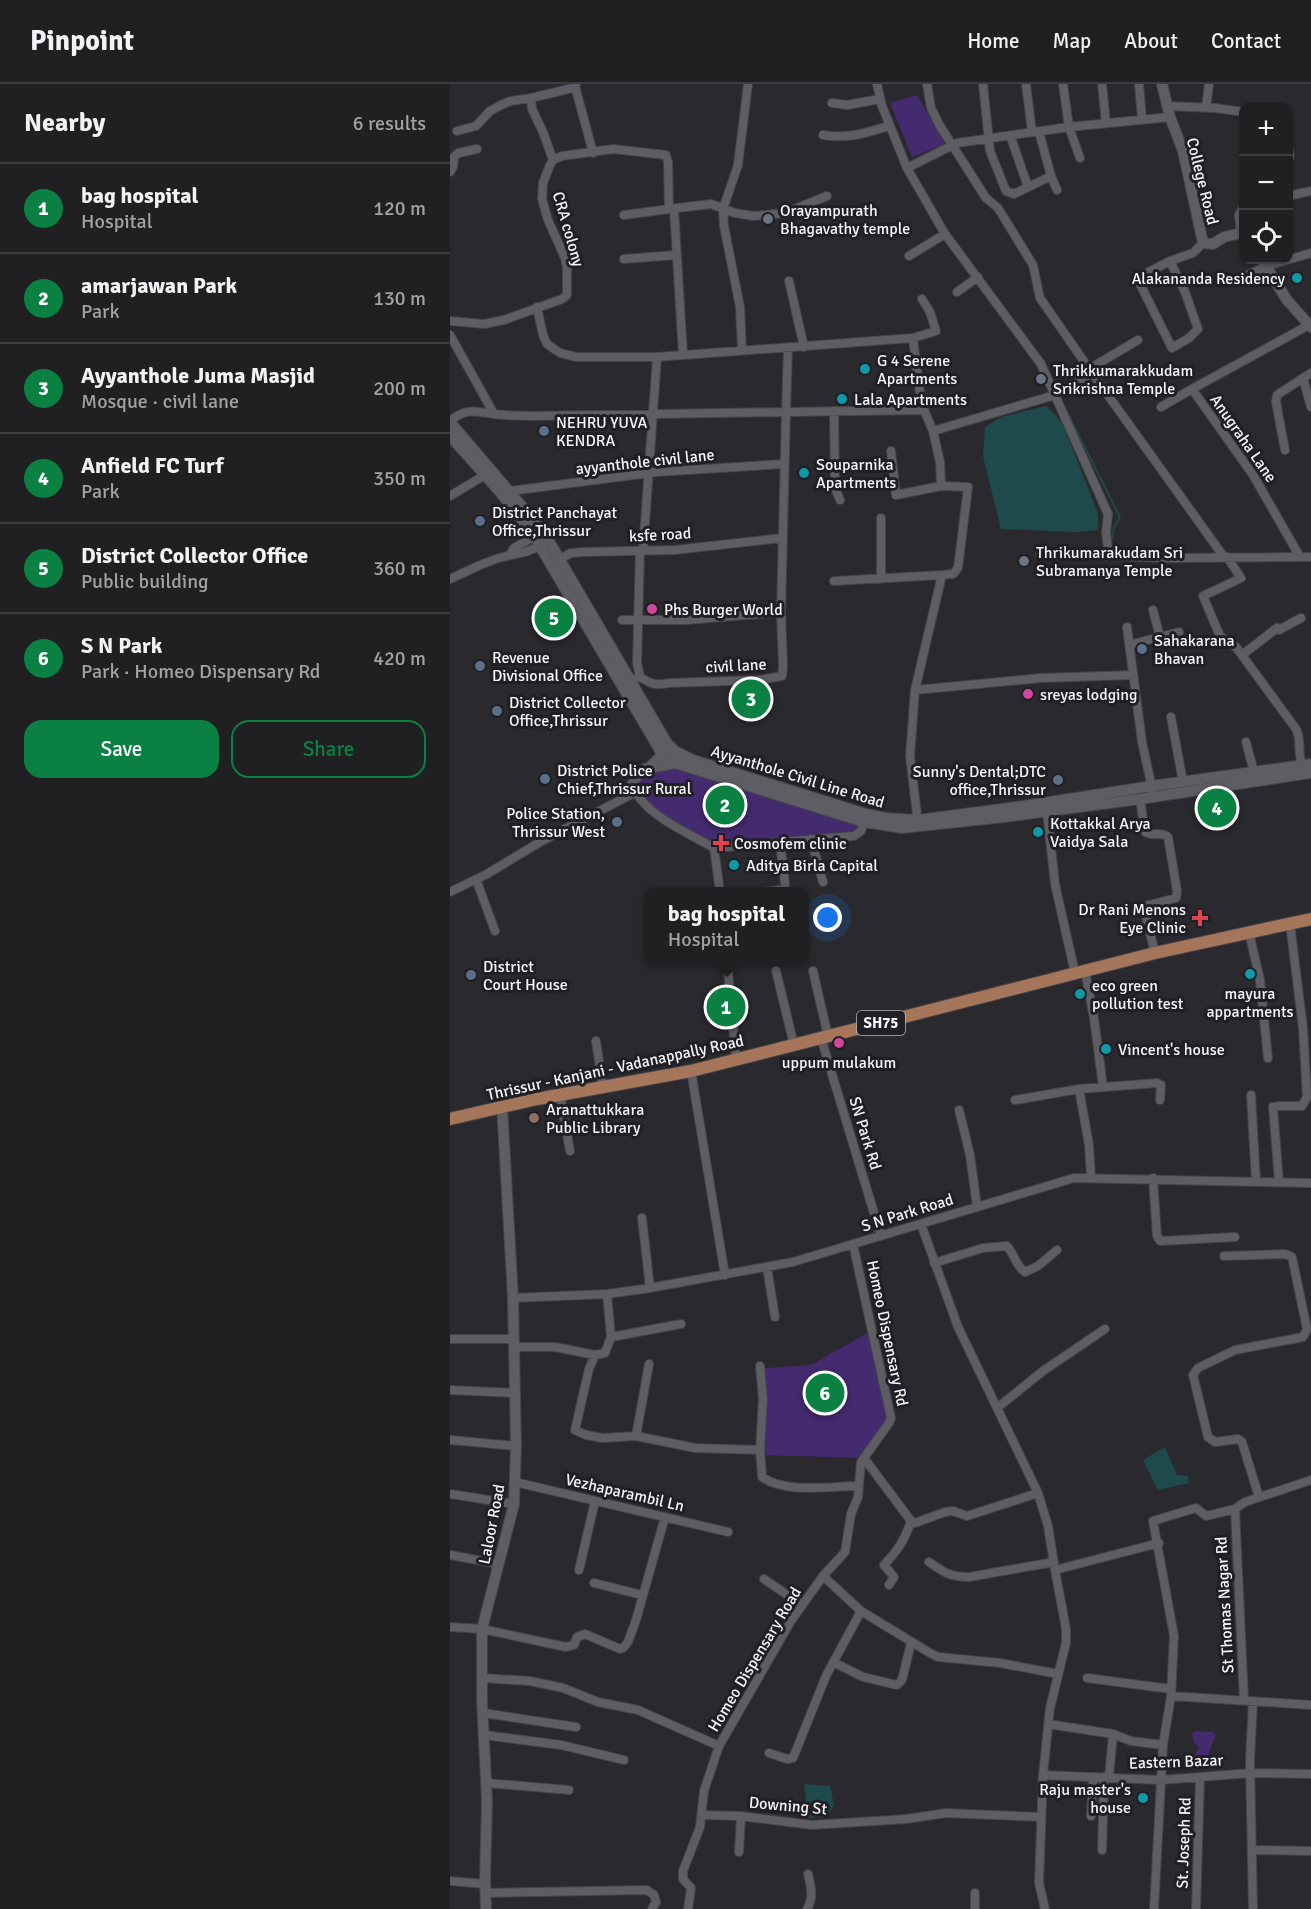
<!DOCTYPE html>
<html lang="en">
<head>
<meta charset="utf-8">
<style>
	body { margin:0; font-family:Signika,sans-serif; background:#2d2c2f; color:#f1f3f6 }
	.controls { position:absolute; right:18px; top:18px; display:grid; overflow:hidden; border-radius:12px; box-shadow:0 2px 4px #0004 }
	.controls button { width:54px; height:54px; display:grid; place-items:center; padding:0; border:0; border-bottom:2px solid #3d3d40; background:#201f22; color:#f1f3f6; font:30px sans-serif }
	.you { position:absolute; left:378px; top:834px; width:21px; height:21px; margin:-15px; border:4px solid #fff; border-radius:50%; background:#1a73e8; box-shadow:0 0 0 9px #1a73e833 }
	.badge { display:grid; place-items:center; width:39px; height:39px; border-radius:50%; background:#0b8043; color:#fff; font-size:20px; font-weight:700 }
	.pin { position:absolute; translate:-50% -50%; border:3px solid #fff; box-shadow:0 2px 6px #0006 }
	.popup { position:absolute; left:194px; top:803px; width:165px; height:78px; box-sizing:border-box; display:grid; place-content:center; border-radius:12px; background:#201f22; filter:drop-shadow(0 2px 4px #0005); font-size:20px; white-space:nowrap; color:#a2a2a5 }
	.popup b { font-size:22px; color:#f1f3f6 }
	.popup::after { content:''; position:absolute; left:50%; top:100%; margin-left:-12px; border:12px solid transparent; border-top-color:#201f22 }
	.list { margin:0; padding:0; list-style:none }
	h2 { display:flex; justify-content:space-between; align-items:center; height:78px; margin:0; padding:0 24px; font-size:26px }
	h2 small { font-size:20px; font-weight:400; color:#a2a2a5 }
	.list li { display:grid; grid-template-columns:39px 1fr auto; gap:18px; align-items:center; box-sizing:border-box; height:90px; padding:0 24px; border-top:2px solid #3d3d40 }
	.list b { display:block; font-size:22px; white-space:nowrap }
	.list p { margin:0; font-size:20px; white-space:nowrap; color:#a2a2a5 }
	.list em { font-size:20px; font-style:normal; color:#a2a2a5 }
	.actions { display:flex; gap:12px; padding:18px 24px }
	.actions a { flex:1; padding:14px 0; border:2px solid #0b8043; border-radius:18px; text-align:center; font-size:21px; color:#0b8043 }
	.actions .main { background:#0b8043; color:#fff }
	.icon { flex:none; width:33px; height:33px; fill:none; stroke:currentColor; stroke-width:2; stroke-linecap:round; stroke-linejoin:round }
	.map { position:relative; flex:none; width:861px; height:1825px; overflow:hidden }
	header { display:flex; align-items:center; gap:36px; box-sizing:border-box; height:84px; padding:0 30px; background:#201f22; border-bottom:2px solid #3d3d40 }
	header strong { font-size:28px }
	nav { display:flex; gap:33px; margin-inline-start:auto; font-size:21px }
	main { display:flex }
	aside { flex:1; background:#201f22 }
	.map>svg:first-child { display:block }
	.green { fill:#442b70 }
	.water { fill:#1e4a4c }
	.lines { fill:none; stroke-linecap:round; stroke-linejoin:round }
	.stream { stroke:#1e4a4c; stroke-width:2 }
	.street-casing { stroke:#454448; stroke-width:10 }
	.secondary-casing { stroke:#454448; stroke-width:12 }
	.primary-casing { stroke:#454448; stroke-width:14 }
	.street { stroke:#5e5d63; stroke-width:8 }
	.secondary { stroke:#5e5d63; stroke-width:10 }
	.primary { stroke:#a5765a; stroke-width:12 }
	.worship-dot { fill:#6b7280; stroke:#201f24; stroke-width:2 }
	.culture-dot { fill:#0f9aa8; stroke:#201f24; stroke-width:2 }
	.service-dot { fill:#5c6f8a; stroke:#201f24; stroke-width:2 }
	.hotel-dot { fill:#d1479c; stroke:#201f24; stroke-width:2 }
	.health-dot { fill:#e0444e; stroke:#201f24; stroke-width:2 }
	.education-dot { fill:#8d6e63; stroke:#201f24; stroke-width:2 }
	.labels { text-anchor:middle; stroke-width:6; stroke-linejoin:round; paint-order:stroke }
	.shield { fill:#201f24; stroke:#b5b4b8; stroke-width:1.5 }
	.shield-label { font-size:15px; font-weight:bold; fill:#f5f4f8 }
	.street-label { font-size:16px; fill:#f5f4f8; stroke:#201f24 }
	.poi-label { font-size:16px; fill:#f5f4f8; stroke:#201f24; text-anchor:start }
</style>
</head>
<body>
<header>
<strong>Pinpoint</strong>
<nav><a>Home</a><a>Map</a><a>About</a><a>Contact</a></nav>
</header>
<main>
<aside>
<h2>Nearby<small>6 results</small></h2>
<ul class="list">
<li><span class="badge">1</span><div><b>bag hospital</b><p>Hospital</p></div><em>120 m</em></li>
<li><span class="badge">2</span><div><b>amarjawan Park</b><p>Park</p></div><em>130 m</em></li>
<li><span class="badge">3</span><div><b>Ayyanthole Juma Masjid</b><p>Mosque · civil lane</p></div><em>200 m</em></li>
<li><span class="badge">4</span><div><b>Anfield FC Turf</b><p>Park</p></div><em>350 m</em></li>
<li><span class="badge">5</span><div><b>District Collector Office</b><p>Public building</p></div><em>360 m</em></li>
<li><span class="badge">6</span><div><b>S N Park</b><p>Park · Homeo Dispensary Rd</p></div><em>420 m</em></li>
</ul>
<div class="actions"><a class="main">Save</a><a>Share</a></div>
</aside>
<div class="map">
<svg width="861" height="1825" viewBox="0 0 861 1825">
	<rect width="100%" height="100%" fill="#2a292e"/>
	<!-- green -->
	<path class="green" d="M467 11 495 60 462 73 440 19Z
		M225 680 414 738 408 750 264 764 208 731 181 700 196 685Z
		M423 1246 441 1334 414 1374 312 1371 315 1284 361 1281Z
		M745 1647 763 1648 766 1652C762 1656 760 1669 757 1676L743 1675 749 1663 744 1659 742 1649Z"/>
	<!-- water -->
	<path class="water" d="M596 322 612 338 648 429V446L626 448 551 445 533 372 535 343 551 333Z
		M715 1363 727 1391 738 1392 739 1399 708 1406 693 1376Z
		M354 1700 380 1702 384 1721 378 1732 358 1734Z"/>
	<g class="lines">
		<!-- stream -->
		<path class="stream" d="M616 326 670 433 664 444 661 458"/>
		<defs>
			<path id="street" d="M427 0 432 22 457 84 495 150 591 280 658 430 656 449 659 472
				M477 0 481 24 490 42 536 114 548 124 583 181 590 214 642 289 774 473
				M533 0 540 67 556 107 564 110 601 92
				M576 0 582 48
				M613 0 619 43 630 74
				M652 0 656 39
				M689 0 692 35
				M125 2 143 69
				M382 19 397 21 430 15
				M717 22 765 24 794 28
				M756 24 759 0
				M7 47 26 42 40 27 51 21 61 17 81 14
				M589 48 601 92 607 106
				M373 51C397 55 416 49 439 42
				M560 51 578 103
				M838 62 840 72
				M103 76 93 48 82 25 81 14 123 4 126 0
				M457 84 507 59 619 43 720 33
				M0 88 3 83 4 73 8 69 27 65
				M838 112 861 107
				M224 125 233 270
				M174 131 219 125
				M791 149 789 131 794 122
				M459 172 495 150
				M174 175 226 171
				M720 177 735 208 748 245 739 254 722 264 687 194 720 177 743 169 753 159
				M786 196 817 182 861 169
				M339 197 354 263
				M507 208 528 193
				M87 223 93 251 97 260 110 269 126 273H207L463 254 486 247 480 228 472 215
				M0 237 34 240 54 236 112 215 117 211V185L115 174 98 136 92 115 93 99 100 81 103 76 112 72 163 65 216 71 218 78 219 125 261 120 285 129 304 132 335 129 377 112
				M0 251 44 330
				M463 254 469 303 474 326
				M292 266 290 223 274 142 273 125 288 81 298 0
				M639 285 688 256
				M853 294 861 323
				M711 323 742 305
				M384 327 385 404 390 416
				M0 337C18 323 24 328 45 330 57 332 70 331 83 332L336 328 338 264
				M483 347 490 378 491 402
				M835 366 826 318 827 311 861 289
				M441 367 446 411 491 402 518 403 508 484 503 490 492 491 465 606 460 672 468 739
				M60 407 207 388 333 380
				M0 412 35 391
				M431 434V495
				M193 467 207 273
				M590 470 721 474 861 473
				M60 471 64 464 88 450
				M777 473 791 494 753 512 770 552 786 563 846 645C852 657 847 666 852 681
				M850 473 803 391 742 305 859 241
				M110 475 121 469 134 468 225 466 332 454
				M0 495C16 488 32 479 49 474 66 469 78 470 94 459
				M384 497 492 491
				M703 526 710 553 679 561 729 548
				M172 536H236L331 528
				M677 543 692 658 704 713
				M792 571 827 544 829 546 851 534
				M190 593 187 579 190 467
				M180 596 190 593C201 600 206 602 219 599L309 596 332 592 333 583 331 528 336 328 474 326 483 347 605 311 642 289
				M465 606 591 594 683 591
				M721 633 733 698
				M796 658 804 688
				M216 666 181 700C195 732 235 747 264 764L270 808
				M690 715 695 748C702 753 711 747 718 753L727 807 726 814 695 822 694 825 705 869
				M597 727 605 800 625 889
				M361 755 373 798
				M330 758 336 808
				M264 764 404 752 411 747 414 738
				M26 795 45 847
				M0 808 37 790 90 758 184 709
				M313 808 336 805
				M799 848 810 896 818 974
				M277 876 286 975
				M326 887 344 961
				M363 887 378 952
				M635 887 644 934 653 1003
				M371 954 431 1152
				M146 957 153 1004
				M241 987 275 1191
				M629 1005 639 1061 641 1093
				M110 1011 120 1067
				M801 1011 806 1097
				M565 1016 629 1005 707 999 711 1001 710 1016
				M509 1026 520 1071 527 1123
				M703 1094 707 1152 710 1157 785 1153
				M829 1098 823 1023 829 1022H852L857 1013 853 944 840 840
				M192 1134 200 1204
				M471 1140 508 1243 588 1409 598 1442 605 1486
				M774 1172 835 1170 842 1173 857 1245 853 1253 848 1254 785 1266 748 1284 743 1291 758 1353 765 1358 788 1355 792 1358 809 1413
				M484 1179 533 1164 557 1162C566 1172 564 1180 575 1188L588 1182 607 1166
				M317 1183 325 1233
				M63 1214 157 1210 194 1205 343 1178 624 1094 861 1099
				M161 1253 231 1240
				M0 1255H62
				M63 1263H105L145 1271 155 1269 161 1253 157 1210
				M145 1271 139 1285 125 1346 136 1351 152 1354 186 1352 245 1364 310 1366 313 1315 310 1282
				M0 1306 64 1309
				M547 1324 593 1287 655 1245
				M186 1352 199 1280
				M0 1356 66 1362
				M310 1366 312 1393C336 1410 380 1402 409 1402
				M414 1374 461 1437 465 1439 495 1428 503 1427 517 1432 588 1409
				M65 1398 278 1448
				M0 1410 64 1420
				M785 1425 794 1616
				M0 1471 48 1480
				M479 1478C495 1489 500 1493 519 1493L604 1478
				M129 1486 145 1417
				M373 1492 411 1527 480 1569 488 1573 550 1579 608 1590
				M314 1495 352 1521
				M144 1499 192 1511
				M439 1501 444 1493 434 1481C447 1467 455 1456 461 1437
				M0 1543 32 1545 116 1563 124 1561 127 1553 135 1550 170 1565 173 1564 178 1558 186 1536 215 1433
				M383 1578 413 1593 447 1601 452 1596 461 1559
				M32 1594 80 1597 113 1604 148 1618 188 1626 269 1662
				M637 1594 721 1605
				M721 1612 724 1552 703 1437 746 1424 756 1432 785 1425 795 1418 861 1396
				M33 1629 126 1643
				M598 1640 663 1650 681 1657 713 1661
				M34 1651 111 1661 174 1676
				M319 1669 337 1675 343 1674 376 1592 411 1527
				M593 1691 711 1696 801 1689 861 1690
				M659 1693 663 1650
				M36 1699 119 1706
				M252 1731 291 1732 362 1741 456 1735 496 1729 590 1733
				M641 1732 643 1693
				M652 1766 654 1693
				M802 1766 861 1767
				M289 1768 291 1732
				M0 1797 35 1800
				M35 1809 197 1806 204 1811 206 1818 202 1825
				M238 1825 241 1804 233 1795V1787L250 1743 254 1707 269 1662 341 1537 373 1492 395 1468 401 1430 408 1413 411 1378 439 1339 441 1334 403 1160
				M357 1825C364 1813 361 1803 358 1790
				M525 1825V1809
				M595 1825 589 1799 593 1691 600 1624 616 1559V1545L605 1486 709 1459
				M704 1825 713 1661 721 1612 861 1621
				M746 1825 750 1693
				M803 1825 800 1677 803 1617"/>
			<path id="secondary" d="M712 0 720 33 733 67 753 159 763 160 774 153 791 149 794 152
				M812 176 837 216 861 243
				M0 338 93 447 217 659 225 667 243 676 416 730 436 734 468 736 574 722 702 702 861 680
				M0 352 50 408 84 452 212 670 225 679 414 738 452 744 555 733 690 715 861 689
				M195 685 225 679 227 677
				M36 1825 35 1794 37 1717 32 1617V1545L64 1420 66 1362 63 1214 52 1022"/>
			<path id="primary" d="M0 1035 87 1015 241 987 705 869 861 835"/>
		</defs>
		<!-- street casing -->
		<use href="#street" class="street-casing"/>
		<!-- secondary casing -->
		<use href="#secondary" class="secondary-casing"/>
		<!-- primary casing -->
		<use href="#primary" class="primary-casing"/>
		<!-- street -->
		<use href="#street" class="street"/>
		<!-- secondary -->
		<use href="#secondary" class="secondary"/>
		<!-- primary -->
		<use href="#primary" class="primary"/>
	</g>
	<!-- markers -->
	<g class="worship-dot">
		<circle cx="318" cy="135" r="6"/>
		<circle cx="591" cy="295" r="6"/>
		<circle cx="574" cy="477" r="6"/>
	</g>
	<g class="culture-dot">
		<circle cx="847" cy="194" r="6"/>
		<circle cx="415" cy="285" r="6"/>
		<circle cx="392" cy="315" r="6"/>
		<circle cx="354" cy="389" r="6"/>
		<circle cx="588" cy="748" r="6"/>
		<circle cx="284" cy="781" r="6"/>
		<circle cx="800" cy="890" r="6"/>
		<circle cx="630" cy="910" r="6"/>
		<circle cx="656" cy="965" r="6"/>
		<circle cx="693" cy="1714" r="6"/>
	</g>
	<g class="service-dot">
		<circle cx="94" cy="347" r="6"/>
		<circle cx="30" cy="437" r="6"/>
		<circle cx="692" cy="565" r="6"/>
		<circle cx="30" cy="582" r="6"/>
		<circle cx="47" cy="627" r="6"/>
		<circle cx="95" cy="695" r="6"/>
		<circle cx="608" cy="696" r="6"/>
		<circle cx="167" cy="738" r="6"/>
		<circle cx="21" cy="891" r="6"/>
	</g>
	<g class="hotel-dot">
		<circle cx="202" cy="525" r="6"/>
		<circle cx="578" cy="610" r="6"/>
		<circle cx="389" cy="959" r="6"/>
	</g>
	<g class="health-dot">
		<path d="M268 750h6v6h6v6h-6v6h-6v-6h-6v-6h6z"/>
		<path d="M747 825h6v6h6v6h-6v6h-6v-6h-6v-6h6z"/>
	</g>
	<circle class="education-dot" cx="84" cy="1034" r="6"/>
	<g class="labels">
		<!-- shield labels -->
		<rect class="shield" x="407" y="927" width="48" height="24" rx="4.5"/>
		<g class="shield-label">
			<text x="431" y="944">SH75</text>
		</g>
		<!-- street labels -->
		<g class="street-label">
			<text transform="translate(753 97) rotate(76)" y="6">College Road</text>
			<text transform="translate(119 145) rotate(74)" y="6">CRA colony</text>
			<text transform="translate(794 354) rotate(55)" y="6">Anugraha Lane</text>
			<text transform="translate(195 377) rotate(-6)" y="6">ayyanthole civil lane</text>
			<text transform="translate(210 450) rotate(-3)" y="6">ksfe road</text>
			<text transform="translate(286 581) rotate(-3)" y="6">civil lane</text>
			<text transform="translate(348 692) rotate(17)" y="6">Ayyanthole Civil Line Road</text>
			<text transform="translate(165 983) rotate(-12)" y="6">Thrissur - Kanjani - Vadanappally Road</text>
			<text transform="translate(416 1049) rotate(73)" y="6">SN Park Rd</text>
			<text transform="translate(457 1128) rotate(-17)" y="6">S N Park Road</text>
			<text transform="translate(438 1249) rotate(78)" y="6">Homeo Dispensary Rd</text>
			<text transform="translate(175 1408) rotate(13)" y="6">Vezhaparambil Ln</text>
			<text transform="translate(41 1440) rotate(-79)" y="6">Laloor Road</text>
			<text transform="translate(774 1521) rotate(-93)" y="6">St Thomas Nagar Rd</text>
			<text transform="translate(304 1575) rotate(-59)" y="6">Homeo Dispensary Road</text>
			<text transform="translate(726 1677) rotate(-2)" y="6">Eastern Bazar</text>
			<text transform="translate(338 1721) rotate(5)" y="6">Downing St</text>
			<text transform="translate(733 1759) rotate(-88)" y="6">St. Joseph Rd</text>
		</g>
		<!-- poi labels -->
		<g class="poi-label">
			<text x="330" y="132">Orayampurath<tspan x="330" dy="18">Bhagavathy temple</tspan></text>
			<text x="835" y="200" text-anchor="end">Alakananda Residency</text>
			<text x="427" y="282">G 4 Serene<tspan x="427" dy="18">Apartments</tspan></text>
			<text x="603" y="292">Thrikkumarakkudam<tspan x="603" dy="18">Srikrishna Temple</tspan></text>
			<text x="404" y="321">Lala Apartments</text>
			<text x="106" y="344">NEHRU YUVA<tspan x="106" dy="18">KENDRA</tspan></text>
			<text x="366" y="386">Souparnika<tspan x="366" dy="18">Apartments</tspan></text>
			<text x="42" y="434">District Panchayat<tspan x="42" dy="18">Office,Thrissur</tspan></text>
			<text x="586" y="474">Thrikumarakudam Sri<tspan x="586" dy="18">Subramanya Temple</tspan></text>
			<text x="214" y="531">Phs Burger World</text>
			<text x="704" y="562">Sahakarana<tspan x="704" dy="18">Bhavan</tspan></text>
			<text x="42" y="579">Revenue<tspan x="42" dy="18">Divisional Office</tspan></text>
			<text x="590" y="616">sreyas lodging</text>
			<text x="59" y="624">District Collector<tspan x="59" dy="18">Office,Thrissur</tspan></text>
			<text x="107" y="692">District Police<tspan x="107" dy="18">Chief,Thrissur Rural</tspan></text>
			<text x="596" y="693" text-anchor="end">Sunny's Dental;DTC<tspan x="596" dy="18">office,Thrissur</tspan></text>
			<text x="155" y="735" text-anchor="end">Police Station,<tspan x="155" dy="18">Thrissur West</tspan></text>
			<text x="600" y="745">Kottakkal Arya<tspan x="600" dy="18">Vaidya Sala</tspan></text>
			<text x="284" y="765">Cosmofem clinic</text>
			<text x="296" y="787">Aditya Birla Capital</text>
			<text x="736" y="831" text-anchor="end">Dr Rani Menons<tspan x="736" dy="18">Eye Clinic</tspan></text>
			<text x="33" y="888">District<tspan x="33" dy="18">Court House</tspan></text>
			<text x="642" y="907">eco green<tspan x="642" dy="18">pollution test</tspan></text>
			<text x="800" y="915" text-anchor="middle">mayura<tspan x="800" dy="18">appartments</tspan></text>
			<text x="668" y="971">Vincent's house</text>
			<text x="389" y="984" text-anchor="middle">uppum mulakum</text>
			<text x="96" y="1031">Aranattukkara<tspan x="96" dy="18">Public Library</tspan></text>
			<text x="681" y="1711" text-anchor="end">Raju master's<tspan x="681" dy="18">house</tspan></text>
		</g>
	</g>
</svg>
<div class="controls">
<button>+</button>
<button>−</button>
<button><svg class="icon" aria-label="locate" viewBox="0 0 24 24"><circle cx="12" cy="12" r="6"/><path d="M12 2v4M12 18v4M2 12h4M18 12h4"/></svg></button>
</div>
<div class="you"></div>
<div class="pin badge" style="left:276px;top:923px">1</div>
<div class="popup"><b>bag hospital</b>Hospital</div>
<div class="pin badge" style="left:275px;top:721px">2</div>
<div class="pin badge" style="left:301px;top:615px">3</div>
<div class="pin badge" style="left:767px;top:724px">4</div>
<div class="pin badge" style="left:104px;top:534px">5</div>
<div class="pin badge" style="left:375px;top:1309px">6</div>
</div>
</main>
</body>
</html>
